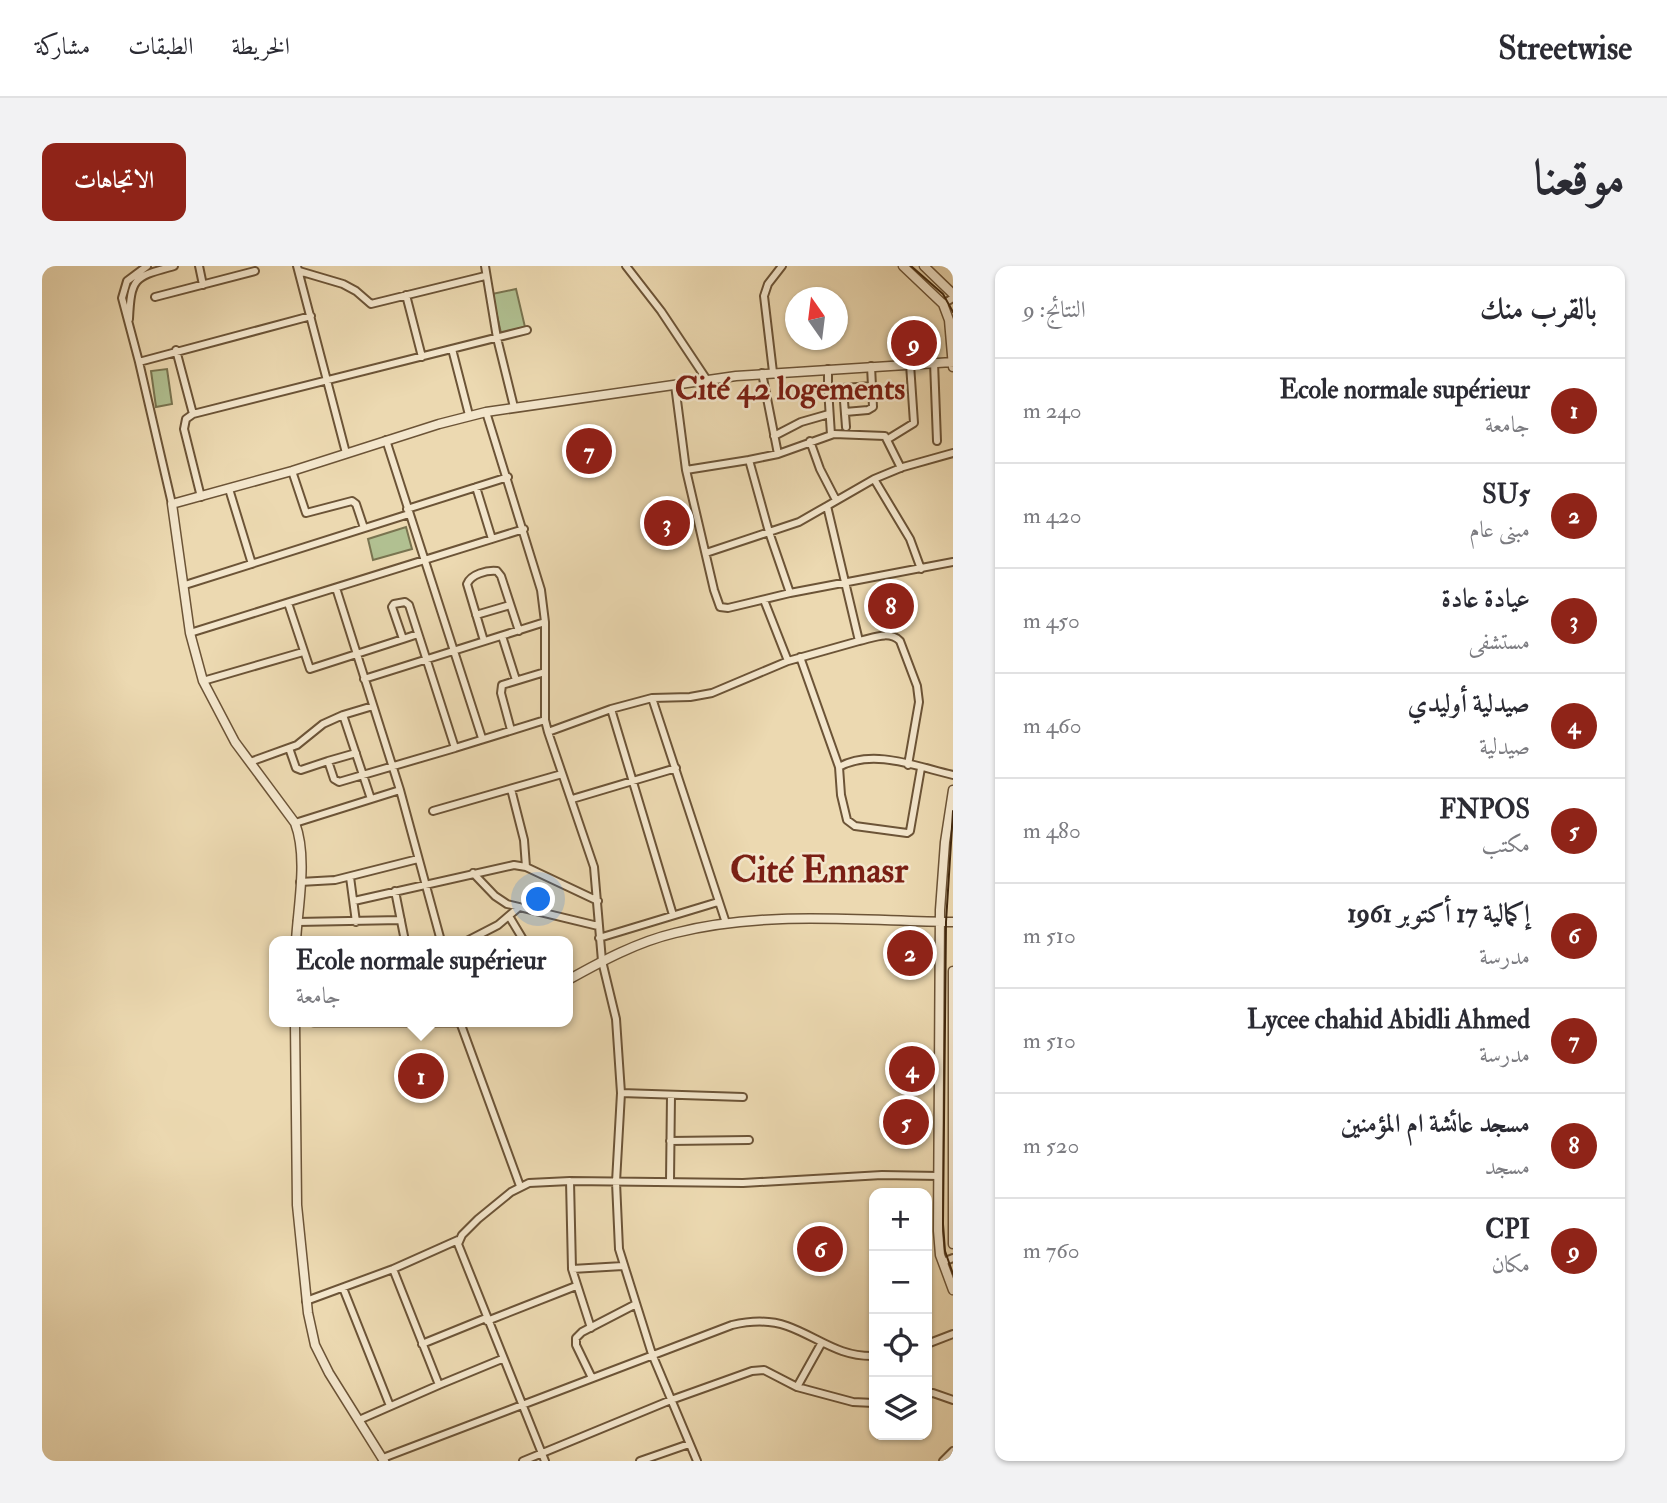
<!DOCTYPE html>
<html lang="ar">
<head>
<meta charset="utf-8">
<style>
	body { margin:0; font-family:"IM FELL Double Pica",Amiri,serif; background:#f2f2f3; color:#2b2b33; direction:rtl }
	.controls { position:absolute; right:21px; bottom:21px; display:grid; overflow:hidden; border-radius:14px; box-shadow:0 2px 5px #0004 }
	.controls button { width:63px; height:63px; display:grid; place-items:center; padding:0; border:0; border-bottom:2px solid #e1e1e2; background:#fff; color:#2b2b33; font:35px sans-serif }
	.compass { position:absolute; left:743px; top:21px; width:63px; height:63px; border-radius:50%; background:#fff; box-shadow:0 2px 5px #0004; rotate:346deg }
	.you { position:absolute; left:497px; top:634px; width:24px; height:24px; margin:-18px; border:5px solid #fff; border-radius:50%; background:#1a73e8; box-shadow:0 0 0 10px #1a73e833 }
	.badge { display:grid; place-items:center; width:46px; height:46px; border-radius:50%; background:#8f2418; color:#fff; font-size:23px; font-weight:700 }
	.pin { position:absolute; translate:-50% -50%; border:4px solid #fff; box-shadow:0 2px 7px #0006 }
	.popup { position:absolute; left:227px; top:670px; width:304px; height:91px; box-sizing:border-box; display:grid; place-content:center; border-radius:14px; background:#fff; filter:drop-shadow(0 2px 5px #0005); font-size:23px; white-space:nowrap; color:#7c7c81 }
	.popup b { font-size:26px; color:#2b2b33 }
	.popup::after { content:''; position:absolute; left:50%; top:100%; margin-left:-14px; border:14px solid transparent; border-top-color:#fff }
	.list { margin:0; padding:0; list-style:none }
	h2 { display:flex; justify-content:space-between; align-items:center; height:91px; margin:0; padding:0 28px; font-size:30px }
	h2 small { font-size:23px; font-weight:400; color:#7c7c81 }
	.list li { display:grid; grid-template-columns:46px 1fr auto; gap:21px; align-items:center; box-sizing:border-box; height:105px; padding:0 28px; border-top:2px solid #e1e1e2 }
	.list b { display:block; font-size:26px; white-space:nowrap }
	.list p { margin:0; font-size:23px; white-space:nowrap; color:#7c7c81 }
	.list em { font-size:23px; font-style:normal; color:#7c7c81 }
	.icon { flex:none; width:38px; height:38px; fill:none; stroke:currentColor; stroke-width:2; stroke-linecap:round; stroke-linejoin:round }
	.map { position:relative; flex:none; width:911px; height:1195px; overflow:hidden; direction:ltr; border-radius:14px }
	header { display:flex; align-items:center; gap:42px; box-sizing:border-box; height:98px; padding:0 35px; background:#fff; border-bottom:2px solid #e1e1e2 }
	header strong { font-size:33px }
	nav { display:flex; gap:38px; margin-inline-start:auto; font-size:24px }
	.intro { display:flex; align-items:center; justify-content:space-between; box-sizing:border-box; height:168px; padding:0 42px }
	h1 { margin:0; font-size:49px }
	.button { padding:18px 32px; border-radius:14px; background:#8f2418; color:#fff; font-size:24px; font-weight:700 }
	main { display:flex; gap:42px; padding:0 42px }
	aside { flex:1; background:#fff; border-radius:14px; box-shadow:0 2px 5px #0004 }
	.map>svg:first-child { display:block }
	.green { fill:#b1c091; stroke:#797450; stroke-width:2 }
	.lines { fill:none; stroke-linecap:round; stroke-linejoin:round }
	.minor-casing { stroke:#6c5437; stroke-width:10 }
	.tertiary-casing { stroke:#6c5437; stroke-width:11 }
	.minor { stroke:#f3e6cc; stroke-width:6 }
	.tertiary { stroke:#f3e6cc; stroke-width:8 }
	.tram { stroke:#41280e; stroke-width:2 }
	.labels { text-anchor:middle; stroke-width:5; stroke-linejoin:round; paint-order:stroke }
	.neighbourhood-label { font-size:32px; font-weight:bold; fill:#7a1f14; stroke:#f3e6cc }
	.district-label { font-size:37px; font-weight:bold; fill:#7a1f14; stroke:#f3e6cc }
</style>
</head>
<body>
<header>
<strong>Streetwise</strong>
<nav><a>الخريطة</a><a>الطبقات</a><a>مشاركة</a></nav>
</header>
<div class="intro"><h1>موقعنا</h1><a class="button">الاتجاهات</a></div>
<main>
<aside>
<h2>بالقرب منك<small>النتائج: 9</small></h2>
<ul class="list">
<li><span class="badge">1</span><div><b>Ecole normale supérieur</b><p>جامعة</p></div><em>240 m</em></li>
<li><span class="badge">2</span><div><b>SU5</b><p>مبنى عام</p></div><em>420 m</em></li>
<li><span class="badge">3</span><div><b>عيادة عادة</b><p>مستشفى</p></div><em>450 m</em></li>
<li><span class="badge">4</span><div><b>صيدلية أوليدي</b><p>صيدلية</p></div><em>460 m</em></li>
<li><span class="badge">5</span><div><b>FNPOS</b><p>مكتب</p></div><em>480 m</em></li>
<li><span class="badge">6</span><div><b>إكمالية 17 أكتوبر 1961</b><p>مدرسة</p></div><em>510 m</em></li>
<li><span class="badge">7</span><div><b>Lycee chahid Abidli Ahmed</b><p>مدرسة</p></div><em>510 m</em></li>
<li><span class="badge">8</span><div><b>مسجد عائشة ام المؤمنين</b><p>مسجد</p></div><em>520 m</em></li>
<li><span class="badge">9</span><div><b>CPI</b><p>مكان</p></div><em>760 m</em></li>
</ul>
</aside>
<div class="map">
<svg width="911" height="1195" viewBox="0 0 911 1195">
	<rect width="100%" height="100%" fill="#ecd9b1"/>
	<filter id="stains"><feTurbulence type="fractalNoise" baseFrequency=".00286" numOctaves="4"/><feColorMatrix values="0 0 0 0 .2 0 0 0 0 .09 0 0 0 0 .02 0 0 0 .5 -.17"/></filter>
	<radialGradient id="worn" r=".72"><stop offset=".6" stop-color="#630" stop-opacity="0"/><stop offset="1" stop-color="#630" stop-opacity=".3"/></radialGradient>
	<!-- green -->
	<path class="green" d="M474 23 483 61 459 67 450 28Z
		M125 103 130 138 114 141 109 105Z
		M364 261 370 283 331 294 326 273Z"/>
	<g class="lines">
		<defs>
			<path id="minor" d="M105 0 85 15 80 32 97 96 130 238
				M157 0 161 19
				M255 0 304 187
				M443 0 455 72 472 141
				M584 0 619 45 665 114
				M257 5 301 18 314 25 329 38 443 10
				M364 29 380 91
				M113 31 213 5
				M901 38 911 32
				M87 53C89 10 93 11 132 0
				M410 83 427 149
				M134 84 151 148 144 153 142 163 159 231
				M97 96 269 50
				M892 96 895 175
				M786 103V122H801L804 161
				M731 106 722 30 726 18 740 0
				M720 107 736 188
				M633 119 644 204 707 194 727 266 748 327 911 296
				M786 122 789 169
				M801 122 830 120
				M444 146 499 324 503 356V454L506 466
				M803 146 826 144 831 141 829 100
				M151 148 485 64
				M732 170 759 156 787 148
				M846 173 872 157 868 98
				M344 174 440 472
				M768 175 778 203 794 234
				M707 194 736 188 792 168 843 170 859 202
				M644 204 672 324 678 341 686 342 748 327
				M250 205 264 247 310 235 314 238 322 262
				M832 213 861 201 911 187
				M434 221 450 273
				M187 223 210 298
				M785 240 832 213 868 273 879 303
				M365 243 466 211
				M664 287 757 256 785 240 817 375 746 395 722 334
				M143 319 367 248
				M294 322 358 524 399 675
				M246 337 268 403 361 373
				M434 349 468 339
				M148 367 482 263
				M376 368 361 373 350 341 352 338 363 336 367 339 413 482 503 454
				M460 370 474 414
				M442 375 425 318C429 308 445 304 455 305L459 310 477 365
				M817 375C831 372 847 364 858 375L875 420 877 436 866 499
				M758 391 797 501 799 529 805 554 813 560 865 567 868 565 879 502
				M322 413 503 356
				M161 415 261 386
				M610 432 648 431 670 427 746 395
				M569 443 631 649
				M469 464 459 427 460 419 503 406
				M247 482 254 502 259 504 286 495 292 513 297 516 413 482
				M286 495 314 487
				M208 496 255 479 281 458 301 449
				M797 501C831 482 876 501 911 509
				M469 523 482 574 484 601
				M329 533 301 449 331 440
				M530 533 634 502
				M391 545 520 508
				M253 557 358 524
				M431 607 453 630 465 638 556 660
				M308 611 314 656
				M258 616 293 614 376 593
				M353 625 363 675
				M312 635 472 599 484 601 556 635
				M467 650 482 675
				M255 656 359 654
				M557 672 676 636
				M425 675 456 659 476 642
				M418 756 478 920
				M579 827 701 831
				M628 875 707 874
				M528 915 530 1003 581 1000
				M628 915 629 829
				M901 996 911 992
				M351 1003 397 1119 460 1093
				M530 1003 549 1062
				M301 1022 348 1140
				M264 1035 351 1003 416 974
				M445 1055 534 1020
				M380 1078 444 1052
				M885 1078 911 1068
				M550 1112 534 1079V1072L540 1066 594 1038
				M755 1121 811 1136 832 1137
				M885 1128 891 1127 911 1134
				M317 1154 397 1119
				M341 1192 690 1059C707 1055 728 1054 745 1060 776 1071 796 1091 832 1090
				M481 1195 629 1134 710 1105 722 1104 755 1121 779 1078
				M503 1195 416 978 420 969 436 953 469 926 487 917 528 915 701 917 840 909 897 910
				M598 1195 647 1178
				M655 1195 610 1088 577 983 574 916 579 827 574 753 560 695 552 601 506 466 569 443 610 432 684 657
				M901 1195 911 1185"/>
			<path id="tertiary" d="M861 0 901 38 907 54 911 101
				M882 0 911 28
				M911 524 903 576 898 644 896 965 898 989 911 1024
				M254 675C256 639 266 591 253 557L193 476 161 415 148 367 130 238 250 205 397 158 444 146 694 110 911 96
				M911 705V978
				M526 714C560 695 595 676 633 667 723 644 820 655 911 656
				M253 756 255 939 266 1047 273 1079 287 1107 342 1195
				M272 756H422"/>
		</defs>
		<!-- minor casing -->
		<use href="#minor" class="minor-casing"/>
		<!-- tertiary casing -->
		<use href="#tertiary" class="tertiary-casing"/>
		<!-- minor -->
		<use href="#minor" class="minor"/>
		<!-- tertiary -->
		<use href="#tertiary" class="tertiary"/>
		<!-- tram -->
		<path class="tram" d="M869 0 901 28 911 46
			M911 545 904 656 901 958 903 985 911 1008"/>
	</g>
	<g class="labels">
		<!-- neighbourhood labels -->
		<g class="neighbourhood-label">
			<text x="748" y="133">Cité 42 logements</text>
		</g>
		<!-- district labels -->
		<g class="district-label">
			<text x="777" y="616">Cité Ennasr</text>
		</g>
	</g>
	<rect width="100%" height="100%" filter="url(#stains)"/>
	<rect width="100%" height="100%" fill="url(#worn)"/>
</svg>
<div class="controls">
<button>+</button>
<button>−</button>
<button><svg class="icon" aria-label="locate" viewBox="0 0 24 24"><circle cx="12" cy="12" r="6"/><path d="M12 2v4M12 18v4M2 12h4M18 12h4"/></svg></button>
<button><svg class="icon" aria-label="layers" viewBox="0 0 24 24"><path d="M12 4l9 5-9 5-9-5zM3 14l9 5 9-5"/></svg></button>
</div>
<svg class="compass" viewBox="-18 -18 36 36"><path d="M0-13l5 13h-10z" fill="#e53935"/><path d="M0 13l5-13h-10z" fill="#7c7c81"/></svg>
<div class="you"></div>
<div class="pin badge" style="left:379px;top:810px">1</div>
<div class="popup"><b>Ecole normale supérieur</b>جامعة</div>
<div class="pin badge" style="left:868px;top:687px">2</div>
<div class="pin badge" style="left:625px;top:257px">3</div>
<div class="pin badge" style="left:870px;top:803px">4</div>
<div class="pin badge" style="left:864px;top:856px">5</div>
<div class="pin badge" style="left:778px;top:983px">6</div>
<div class="pin badge" style="left:547px;top:185px">7</div>
<div class="pin badge" style="left:849px;top:340px">8</div>
<div class="pin badge" style="left:872px;top:77px">9</div>
</div>
</main>
</body>
</html>
